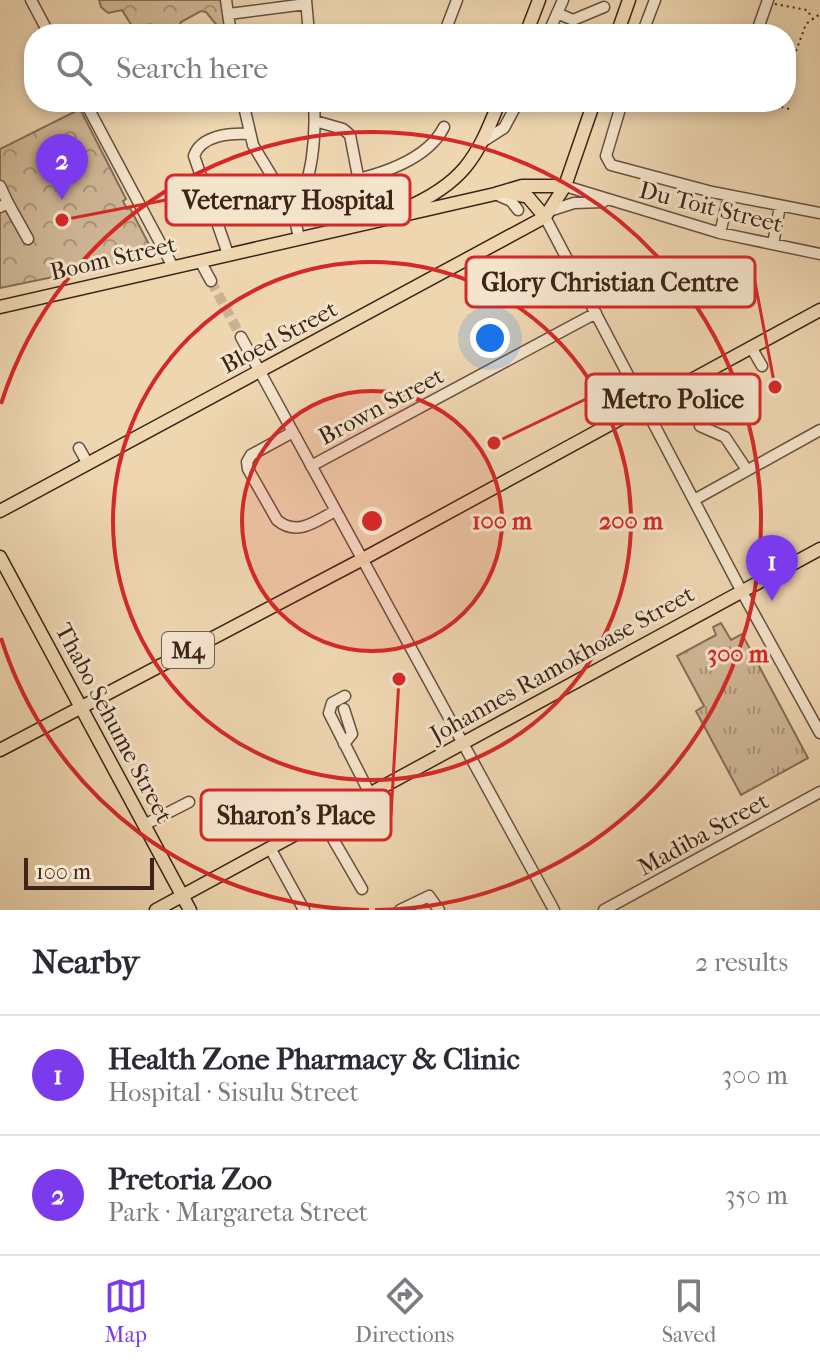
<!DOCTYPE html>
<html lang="en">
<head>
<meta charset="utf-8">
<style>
	body { margin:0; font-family:"IM FELL French Canon",serif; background:#f2f2f3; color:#2b2b33 }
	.scale { position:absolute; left:24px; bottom:20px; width:130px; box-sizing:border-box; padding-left:8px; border:4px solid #3c2418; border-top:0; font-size:22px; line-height:28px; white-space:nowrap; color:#3c2418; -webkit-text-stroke:6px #f4e4cc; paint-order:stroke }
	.you { position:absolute; left:490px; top:338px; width:28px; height:28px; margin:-20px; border:6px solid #fff; border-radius:50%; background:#1a73e8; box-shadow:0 0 0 12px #1a73e833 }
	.badge { display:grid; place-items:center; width:52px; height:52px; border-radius:50%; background:#7c3aed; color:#fff; font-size:26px; font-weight:700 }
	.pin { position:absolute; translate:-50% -66px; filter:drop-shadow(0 2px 4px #0008) }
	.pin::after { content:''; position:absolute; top:42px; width:28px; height:24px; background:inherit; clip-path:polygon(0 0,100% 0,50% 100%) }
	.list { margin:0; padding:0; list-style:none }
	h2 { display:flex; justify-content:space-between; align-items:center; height:104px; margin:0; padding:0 32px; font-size:34px }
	h2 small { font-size:26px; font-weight:400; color:#7c7c81 }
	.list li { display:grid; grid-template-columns:52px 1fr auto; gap:24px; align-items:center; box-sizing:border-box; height:120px; padding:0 32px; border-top:2px solid #e1e1e2 }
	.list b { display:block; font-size:30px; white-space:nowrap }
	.list p { margin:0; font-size:26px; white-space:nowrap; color:#7c7c81 }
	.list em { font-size:26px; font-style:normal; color:#7c7c81 }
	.icon { flex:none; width:44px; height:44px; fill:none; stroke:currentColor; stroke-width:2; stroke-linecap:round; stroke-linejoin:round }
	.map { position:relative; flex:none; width:820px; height:910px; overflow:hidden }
	.search { position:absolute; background:#fff; box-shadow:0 4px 12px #0003; left:24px; right:24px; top:24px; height:88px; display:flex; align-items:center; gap:20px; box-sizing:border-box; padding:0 28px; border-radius:32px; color:#7c7c81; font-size:30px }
	.sheet { height:344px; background:#fff }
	nav { display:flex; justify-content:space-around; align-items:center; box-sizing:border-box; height:112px; border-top:2px solid #e1e1e2; background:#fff; font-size:22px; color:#7c7c81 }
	nav a { display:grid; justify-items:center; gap:4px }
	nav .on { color:#7c3aed }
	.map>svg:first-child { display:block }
	.grass { fill:url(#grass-tufts); stroke:#866e58; stroke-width:2 }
	.forest { fill:url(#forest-crowns); stroke:#866e58; stroke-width:2 }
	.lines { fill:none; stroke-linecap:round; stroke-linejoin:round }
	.minor-tunnel { stroke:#cab292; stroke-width:10; stroke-dasharray:10 5; stroke-linecap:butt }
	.minor-casing { stroke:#68503e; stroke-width:13 }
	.major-casing { stroke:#3c2418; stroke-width:15 }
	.path { stroke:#3c2418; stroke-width:2; stroke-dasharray:2 4; stroke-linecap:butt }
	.minor { stroke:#f4e4cc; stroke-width:10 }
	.major { stroke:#eed6b1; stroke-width:12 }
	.ring { fill:none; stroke:#d62828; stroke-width:4 }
	.labels { text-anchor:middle; stroke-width:6; stroke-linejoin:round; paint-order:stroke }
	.shield { fill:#f4e4cc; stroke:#735e4e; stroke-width:2 }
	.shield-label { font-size:22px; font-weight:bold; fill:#3c2418 }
	.street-label { font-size:24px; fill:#3c2418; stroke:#f4e4cc }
	.centre { fill:#d62828; stroke:#f4e4cc; stroke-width:4 }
	.ring-label { font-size:24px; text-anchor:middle; font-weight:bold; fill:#d62828; stroke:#f4e4cc; stroke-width:6; stroke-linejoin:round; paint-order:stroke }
	.leader { fill:none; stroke:#d62828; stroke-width:3 }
	.callout-dot { fill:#d62828; stroke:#f4e4cc; stroke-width:3 }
	.callout { fill:#f4e4cc; stroke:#d62828; stroke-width:3 }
	.callout-label { font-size:26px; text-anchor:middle; font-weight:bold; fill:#3c2418 }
</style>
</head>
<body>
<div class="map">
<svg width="820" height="910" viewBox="0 0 820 910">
	<defs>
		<pattern id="grass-tufts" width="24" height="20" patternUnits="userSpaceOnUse" patternTransform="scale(2)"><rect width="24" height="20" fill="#d0b897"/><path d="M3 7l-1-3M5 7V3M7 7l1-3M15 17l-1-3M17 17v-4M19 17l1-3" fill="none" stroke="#aa957a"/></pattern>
		<pattern id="forest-crowns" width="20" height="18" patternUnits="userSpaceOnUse" patternTransform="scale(2)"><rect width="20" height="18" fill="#d0b897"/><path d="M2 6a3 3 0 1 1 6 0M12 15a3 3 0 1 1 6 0" fill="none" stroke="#aa957a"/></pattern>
	</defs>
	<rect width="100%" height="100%" fill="#eed6b1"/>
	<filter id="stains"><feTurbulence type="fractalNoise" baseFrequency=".0025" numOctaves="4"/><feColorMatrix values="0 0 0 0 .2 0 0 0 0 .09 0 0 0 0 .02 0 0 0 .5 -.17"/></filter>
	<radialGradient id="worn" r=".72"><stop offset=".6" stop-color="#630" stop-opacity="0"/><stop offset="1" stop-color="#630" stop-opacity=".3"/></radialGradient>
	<!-- grass -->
	<path class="grass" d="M721 623 731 640 742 634 808 758 741 795 696 711 704 706 677 656 716 635 713 627Z"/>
	<!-- forest -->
	<path class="forest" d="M99 0H222L226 23 223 28H219L206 12 201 11 181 22 177 30 159 34H137L122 10 108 13 101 7Z
		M80 109 126 199 123 201 127 209 130 208 155 256 0 288V149Z"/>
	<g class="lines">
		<!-- minor-tunnel -->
		<path class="minor-tunnel" d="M211 281 241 337"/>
		<defs>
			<path id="minor" d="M31 0 49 34
				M226 0 231 34
				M306 0 309 34
				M557 13 573 20 604 7
				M229 14 306 4
				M444 34 457 0
				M548 34 563 0
				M642 34 655 0
				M756 34 768 0
				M85 102 173 267
				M243 102 253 145 293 211 299 238
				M622 102 606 156 611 165 712 192 820 213
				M315 121 343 129 350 135 367 223
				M482 142 504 128 518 102
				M0 186 8 203
				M565 186 720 233 820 254
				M317 187C358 181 424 167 444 127
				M495 194 511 201 518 210
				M0 207 8 203 28 239
				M293 211C313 183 316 136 314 102
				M549 211 574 203 603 202
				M545 217 742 592 820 733
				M720 233 729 196
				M773 244 780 206
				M228 254 194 156C201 135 230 133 249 134
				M200 261 211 281
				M241 337 554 910
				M751 347 762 366
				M700 426 725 437 747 470
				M293 432 251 455 247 462 248 469 277 520C297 537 316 521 335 511
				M79 448 88 464
				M311 466 596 313
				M694 500 820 430
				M345 696 332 703 329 713 370 794
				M344 744 352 734 344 709
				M322 820 362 889
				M144 825 189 802
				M270 848 304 910
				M400 910 429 896 439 910
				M604 910 820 792"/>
			<path id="major" d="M526 34 539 0
				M617 34 629 0
				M510 193 528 197 545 217
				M404 209C462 184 477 159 499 102
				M0 307 495 194 522 186H565
				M0 511 545 217 565 186 594 102
				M0 557 190 910
				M0 750 361 560 820 310
				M156 910 820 549"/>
		</defs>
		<!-- minor casing -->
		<use href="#minor" class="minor-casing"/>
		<!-- major casing -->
		<use href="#major" class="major-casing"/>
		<!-- path -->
		<path class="path" d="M775 4 807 10 813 19
			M796 51 806 24 820 14
			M764 102 793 110"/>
		<!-- minor -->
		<use href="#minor" class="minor"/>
		<!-- major -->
		<use href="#major" class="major"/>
	</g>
	<!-- distance rings -->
	<circle cx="372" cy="521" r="130" fill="#d62828" fill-opacity=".12"/>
	<g class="ring">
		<circle cx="372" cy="521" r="130"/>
		<circle cx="372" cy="521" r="259"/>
		<path d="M369 910A389 389 0 0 1 1 638M1 404A389 389 0 1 1 375 910"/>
	</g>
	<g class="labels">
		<!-- shield labels -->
		<rect class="shield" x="162" y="632" width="52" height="36" rx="6"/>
		<g class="shield-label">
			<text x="188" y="658">M4</text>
		</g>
		<!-- street labels -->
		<g class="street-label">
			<text transform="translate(711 207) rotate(14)" y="8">Du Toit Street</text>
			<text transform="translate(113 258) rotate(-13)" y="8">Boom Street</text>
			<text transform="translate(279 337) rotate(-28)" y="8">Bloed Street</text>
			<text transform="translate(381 406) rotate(-28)" y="8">Brown Street</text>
			<text transform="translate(562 664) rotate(-29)" y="8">Johannes Ramokhoase Street</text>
			<text transform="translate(114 723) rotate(62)" y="8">Thabo Sehume Street</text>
			<text transform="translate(703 834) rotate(-29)" y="8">Madiba Street</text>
		</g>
	</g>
	<circle cx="372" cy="521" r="12" class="centre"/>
	<g class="ring-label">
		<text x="502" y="529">100 m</text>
		<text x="631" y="529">200 m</text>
		<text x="738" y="662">300 m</text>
	</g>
	<!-- callouts -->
	<path class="leader" d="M62 220L166 200M775 387L755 282M494 443L586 399M399 679L391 815"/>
	<g class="callout-dot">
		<circle cx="62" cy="220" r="8"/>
		<circle cx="775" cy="387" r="8"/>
		<circle cx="494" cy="443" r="8"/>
		<circle cx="399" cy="679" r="8"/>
	</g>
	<g class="callout">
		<rect x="166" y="175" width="244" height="50" rx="8"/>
		<rect x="466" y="257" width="289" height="50" rx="8"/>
		<rect x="586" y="374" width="174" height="50" rx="8"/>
		<rect x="201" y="790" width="190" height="50" rx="8"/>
	</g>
	<g class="callout-label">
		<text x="288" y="209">Veternary Hospital</text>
		<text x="610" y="291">Glory Christian Centre</text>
		<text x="673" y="408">Metro Police</text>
		<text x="296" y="824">Sharon's Place</text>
	</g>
	<rect width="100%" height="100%" filter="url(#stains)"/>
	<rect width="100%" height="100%" fill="url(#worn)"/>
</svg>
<div class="scale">100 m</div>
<div class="you"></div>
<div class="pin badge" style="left:772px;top:601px">1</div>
<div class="pin badge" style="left:62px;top:200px">2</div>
<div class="search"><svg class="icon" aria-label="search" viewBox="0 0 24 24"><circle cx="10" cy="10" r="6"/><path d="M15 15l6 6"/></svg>Search here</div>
</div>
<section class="sheet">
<h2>Nearby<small>2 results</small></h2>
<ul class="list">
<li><span class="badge">1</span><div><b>Health Zone Pharmacy &amp; Clinic</b><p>Hospital · Sisulu Street</p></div><em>300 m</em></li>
<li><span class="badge">2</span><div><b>Pretoria Zoo</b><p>Park · Margareta Street</p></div><em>350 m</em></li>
</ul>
</section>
<nav>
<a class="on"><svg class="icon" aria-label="map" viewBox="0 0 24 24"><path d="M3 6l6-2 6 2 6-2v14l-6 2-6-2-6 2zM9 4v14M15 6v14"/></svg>Map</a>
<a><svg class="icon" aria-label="directions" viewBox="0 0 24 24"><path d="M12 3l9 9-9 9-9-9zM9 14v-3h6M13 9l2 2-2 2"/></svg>Directions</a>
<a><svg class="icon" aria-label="saved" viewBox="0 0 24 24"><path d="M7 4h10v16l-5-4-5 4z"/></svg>Saved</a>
</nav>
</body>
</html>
